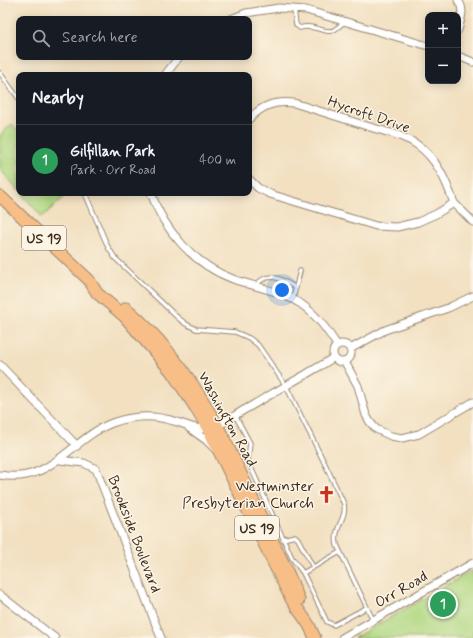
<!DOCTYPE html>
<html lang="en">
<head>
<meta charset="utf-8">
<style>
	body { margin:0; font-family:Mynerve,sans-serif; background:#20242c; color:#f1f3f6 }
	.controls { position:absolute; right:12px; top:12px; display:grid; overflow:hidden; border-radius:8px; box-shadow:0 2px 10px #0003 }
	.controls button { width:36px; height:36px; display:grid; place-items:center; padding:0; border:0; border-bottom:1px solid #363941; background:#171b24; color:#f1f3f6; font:20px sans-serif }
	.you { position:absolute; left:282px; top:290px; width:14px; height:14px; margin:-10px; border:3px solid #fff; border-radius:50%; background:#1a73e8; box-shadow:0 0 0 6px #1a73e833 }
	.badge { display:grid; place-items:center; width:26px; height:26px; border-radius:50%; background:#7c3aed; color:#fff; font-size:13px; font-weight:700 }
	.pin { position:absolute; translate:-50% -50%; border:2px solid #fff; box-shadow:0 1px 4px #0006 }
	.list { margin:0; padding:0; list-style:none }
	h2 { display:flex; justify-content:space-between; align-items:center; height:52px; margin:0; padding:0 16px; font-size:17px }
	h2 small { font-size:13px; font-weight:400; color:#9ea1a6 }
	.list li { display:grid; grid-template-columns:26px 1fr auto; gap:12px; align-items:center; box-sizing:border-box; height:72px; padding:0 16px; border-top:1px solid #363941 }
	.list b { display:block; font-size:15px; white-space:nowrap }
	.list p { margin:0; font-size:13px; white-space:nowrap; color:#9ea1a6 }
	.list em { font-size:13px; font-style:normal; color:#9ea1a6 }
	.icon { flex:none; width:22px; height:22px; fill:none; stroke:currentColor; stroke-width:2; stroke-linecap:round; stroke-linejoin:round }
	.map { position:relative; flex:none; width:473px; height:638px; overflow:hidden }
	.search { position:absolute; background:#171b24; box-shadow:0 2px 10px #0003; left:16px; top:16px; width:236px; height:44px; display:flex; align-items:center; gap:10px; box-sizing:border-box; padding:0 14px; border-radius:8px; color:#9ea1a6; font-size:15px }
	.panel { position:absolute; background:#171b24; box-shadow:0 2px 10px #0003; left:16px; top:72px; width:236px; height:124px; border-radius:8px }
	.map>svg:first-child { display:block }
	.green { fill:#b0d883; stroke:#768150 }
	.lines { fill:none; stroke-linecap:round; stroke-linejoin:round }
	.service-casing { stroke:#968570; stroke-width:5.5 }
	.minor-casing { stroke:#968570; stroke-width:9 }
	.primary-casing { stroke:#968570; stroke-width:13 }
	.service { stroke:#fff; stroke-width:3.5 }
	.minor { stroke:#fff; stroke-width:7 }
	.primary { stroke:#f7be87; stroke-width:11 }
	.labels { text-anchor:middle; stroke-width:3; stroke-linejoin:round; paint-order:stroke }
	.shield { fill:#fcf5e5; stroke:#75675a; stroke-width:1 }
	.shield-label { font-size:14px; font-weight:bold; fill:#3b2a1e }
	.street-label { font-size:15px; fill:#3b2a1e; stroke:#fcf5e5 }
	.poi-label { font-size:15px; fill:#3b2a1e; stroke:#fcf5e5; text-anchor:end }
</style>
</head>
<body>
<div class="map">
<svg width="473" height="638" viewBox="0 0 473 638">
	<rect width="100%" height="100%" fill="#fcf5e5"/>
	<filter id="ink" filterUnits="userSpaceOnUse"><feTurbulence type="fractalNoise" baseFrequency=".025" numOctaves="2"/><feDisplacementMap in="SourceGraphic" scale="8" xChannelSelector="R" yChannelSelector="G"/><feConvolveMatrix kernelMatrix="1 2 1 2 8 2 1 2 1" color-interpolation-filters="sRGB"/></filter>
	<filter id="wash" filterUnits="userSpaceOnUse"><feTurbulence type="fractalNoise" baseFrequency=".012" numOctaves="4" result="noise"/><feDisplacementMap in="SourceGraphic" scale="16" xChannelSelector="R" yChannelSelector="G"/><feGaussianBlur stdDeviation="0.9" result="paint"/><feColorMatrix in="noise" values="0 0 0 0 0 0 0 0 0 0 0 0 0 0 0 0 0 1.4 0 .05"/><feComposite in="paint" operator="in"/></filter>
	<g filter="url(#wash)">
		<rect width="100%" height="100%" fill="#f2e0c1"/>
		<!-- green -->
		<path class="green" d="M12 124 19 132V191L0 169V135Z
			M21 193H68L42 217Z
			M473 570V638H354Z"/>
	</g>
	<g filter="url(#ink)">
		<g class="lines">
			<defs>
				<path id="service" d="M294 9 296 25 300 28C314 23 324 35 334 30 337 28 341 25 344 22
					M0 73 19 99
					M85 193 108 247 115 258 177 317 186 324 196 329 235 332 249 338 258 345 286 386 326 466 344 504C347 520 333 526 337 545L373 620
					M255 286C268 270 282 279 296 288
					M293 299 300 271
					M235 415 250 443 248 461 292 558 303 573 327 622 334 625 366 608
					M283 539 295 536 298 539 313 567
					M303 573 340 552"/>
				<path id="minor" d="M458 0C465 10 461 18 458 30
					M231 19 246 13 279 8 306 10 428 46
					M458 56 473 62
					M165 75 179 57
					M249 119C263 105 274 101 294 103 319 111 345 119 370 127 386 132 403 135 416 144 437 158 446 181 454 203L436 214 418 222 397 227 376 226 270 194 258 188 249 179
					M151 193C164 231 195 265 233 279 255 287 281 291 301 304 317 315 327 330 337 345
					M454 203 473 222
					M333 353a9 9 0 1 1 18 0a9 9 0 1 1-18 0Z
					M350 349 385 330 448 308 473 296
					M345 362 358 386 366 415 370 422 376 429 391 436 402 438 419 434 473 402
					M0 365 77 446
					M189 428 206 440 215 449
					M60 460 84 463 96 469 161 638
					M0 475C50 485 71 439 112 423 133 415 156 415 177 422 187 425 197 430 207 429 218 428 235 415 244 410 265 398 285 386 305 375 314 369 325 364 334 357
					M0 595 55 638
					M342 638 473 563"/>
				<path id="primary" d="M0 196 89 280 97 293 124 316 171 371 193 404 208 429 291 599 309 625 315 638
					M126 308C141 321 155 335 168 351 209 400 235 460 261 517 274 544 289 572 299 600"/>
			</defs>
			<!-- service casing -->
			<use href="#service" class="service-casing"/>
			<!-- minor casing -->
			<use href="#minor" class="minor-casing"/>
			<!-- primary casing -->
			<use href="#primary" class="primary-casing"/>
			<!-- service -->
			<use href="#service" class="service"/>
			<!-- minor -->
			<use href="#minor" class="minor"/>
			<!-- primary -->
			<use href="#primary" class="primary"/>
		</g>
	</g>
	<!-- icons -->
	<defs>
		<symbol id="church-bare" viewBox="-9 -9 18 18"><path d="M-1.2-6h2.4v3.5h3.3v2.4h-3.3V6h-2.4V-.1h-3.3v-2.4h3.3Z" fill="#c8321e" stroke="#fcf5e5" stroke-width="2.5" paint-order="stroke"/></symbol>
	</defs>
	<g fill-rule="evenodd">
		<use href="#church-bare" x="314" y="482" width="25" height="25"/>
	</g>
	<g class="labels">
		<!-- shield labels -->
		<g class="shield">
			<rect x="22" y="226" width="44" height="24" rx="3"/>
			<rect x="235" y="516" width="44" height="24" rx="3"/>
		</g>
		<g class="shield-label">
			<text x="44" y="243">US 19</text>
			<text x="257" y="533">US 19</text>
		</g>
		<!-- street labels -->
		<g class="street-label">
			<text transform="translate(369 114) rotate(19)" y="5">Hycroft Drive</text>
			<text transform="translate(228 419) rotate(61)" y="5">Washington Road</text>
			<text transform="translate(135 534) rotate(69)" y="5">Brookside Boulevard</text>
			<text transform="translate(401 589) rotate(-30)" y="5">Orr Road</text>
		</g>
		<!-- poi labels -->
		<g class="poi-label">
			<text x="314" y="491">Westminster<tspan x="314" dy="17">Presbyterian Church</tspan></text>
		</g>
	</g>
</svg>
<div class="controls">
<button>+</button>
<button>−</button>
</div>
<div class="you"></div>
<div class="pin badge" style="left:443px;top:604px;background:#2e9e5b">1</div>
<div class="search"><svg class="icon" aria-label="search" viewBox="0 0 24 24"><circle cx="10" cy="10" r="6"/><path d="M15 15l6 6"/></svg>Search here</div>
<section class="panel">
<h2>Nearby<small></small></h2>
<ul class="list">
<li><span class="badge" style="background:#2e9e5b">1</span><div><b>Gilfillan Park</b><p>Park · Orr Road</p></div><em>400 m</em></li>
</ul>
</section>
</div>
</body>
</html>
